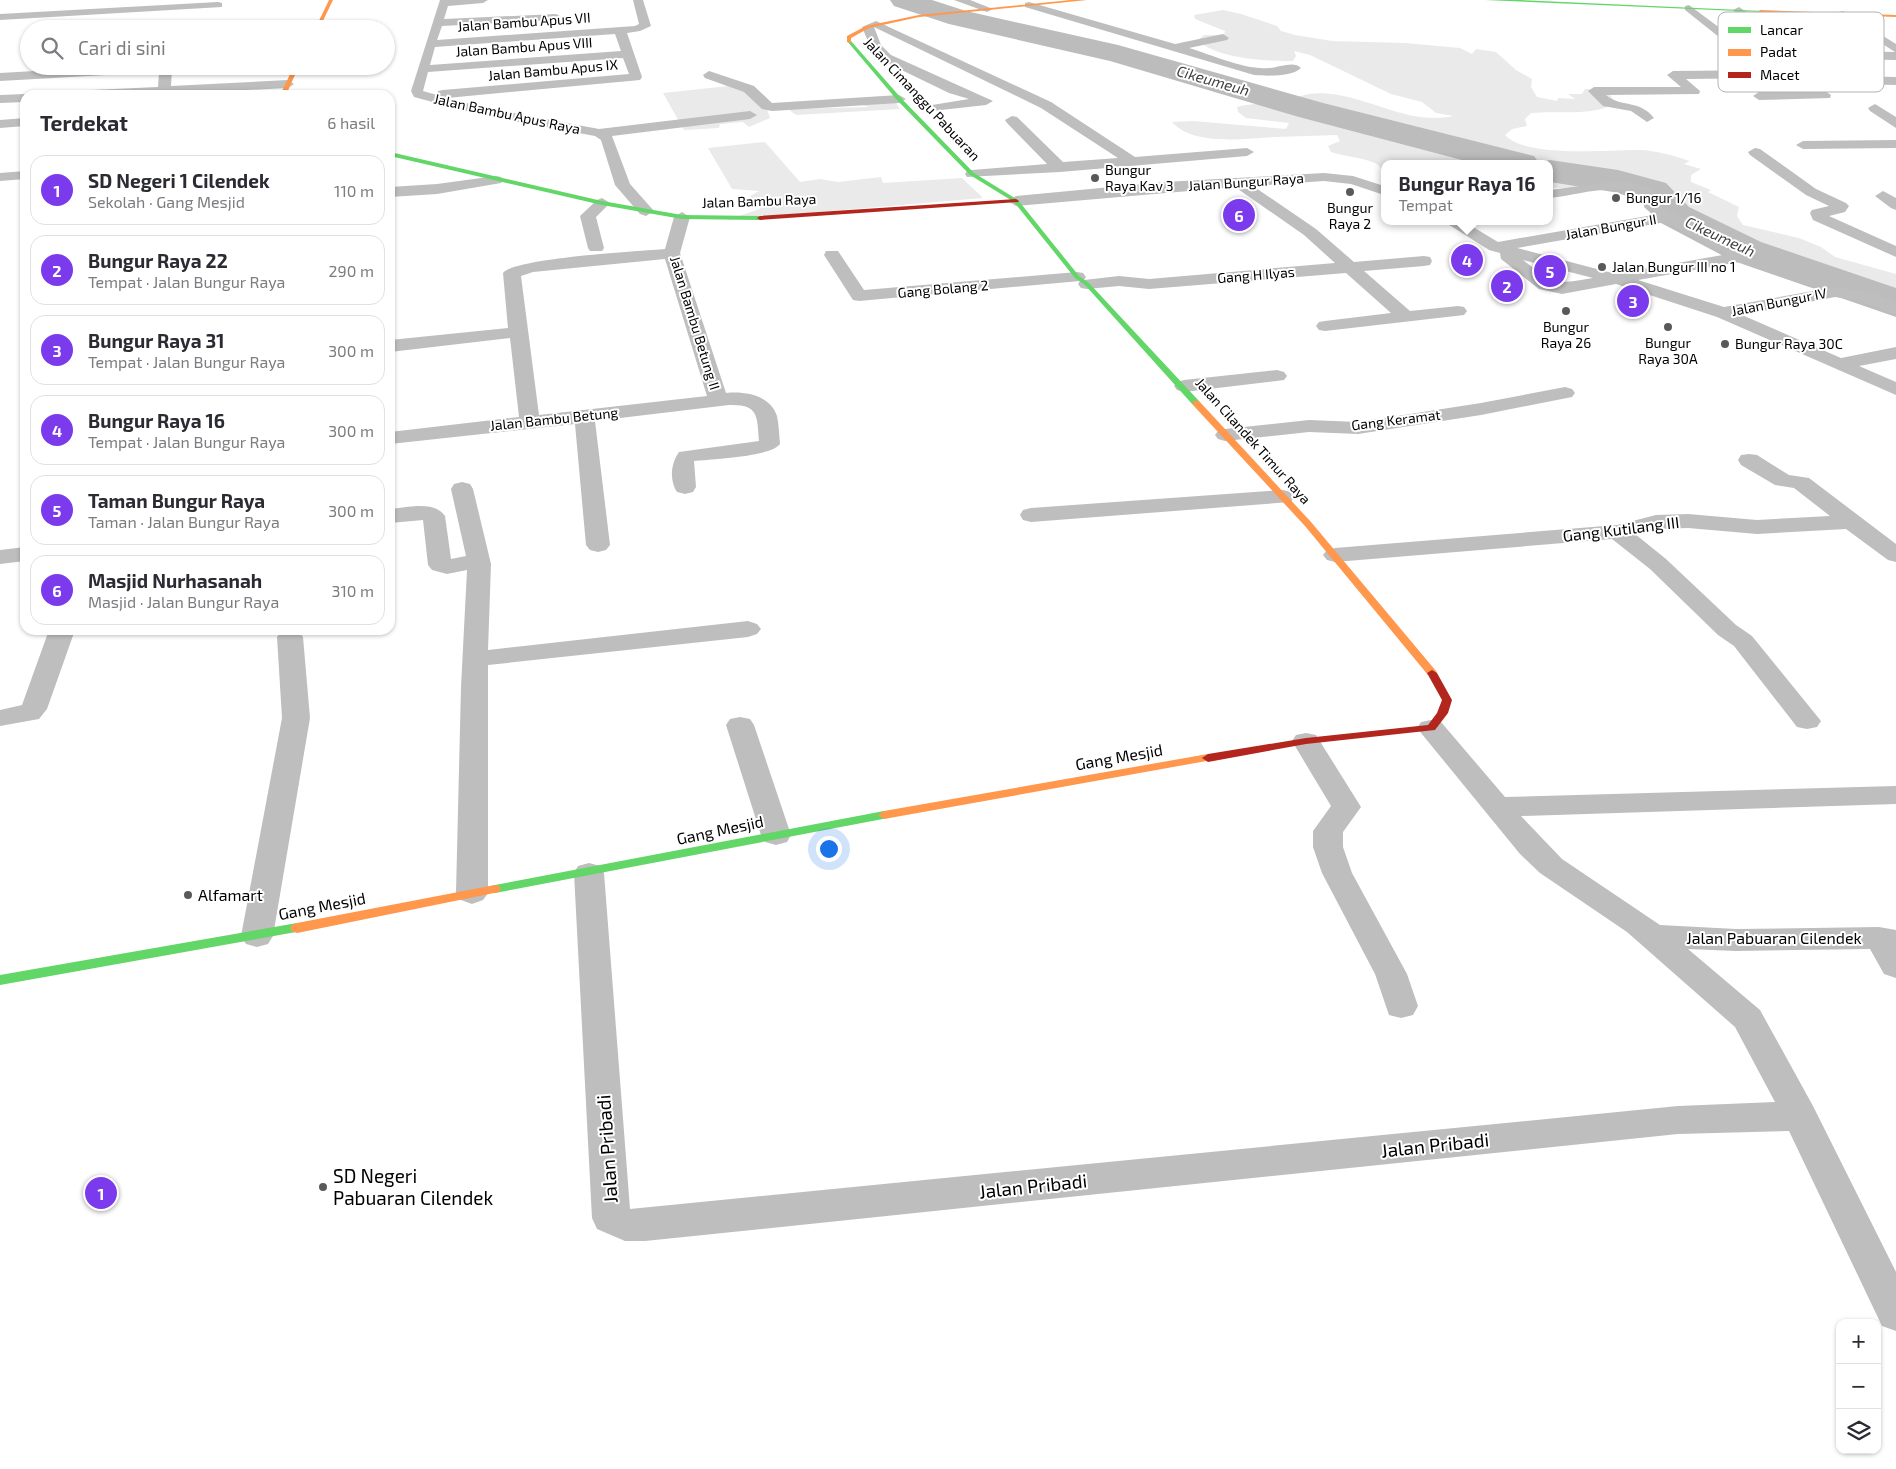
<!DOCTYPE html>
<html lang="id">
<head>
<meta charset="utf-8">
<style>
	body { margin:0; font-family:"Exo 2",sans-serif; background:#f2f2f3; color:#2b2b33 }
	.controls { position:absolute; right:15px; bottom:15px; display:grid; overflow:hidden; border-radius:10px; box-shadow:0 1px 4px #0004 }
	.controls button { width:45px; height:45px; display:grid; place-items:center; padding:0; border:0; border-bottom:1px solid #e1e1e2; background:#fff; color:#2b2b33; font:25px sans-serif }
	.you { position:absolute; left:828px; top:848px; width:18px; height:18px; margin:-12px; border:4px solid #fff; border-radius:50%; background:#1a73e8; box-shadow:0 0 0 8px #1a73e833 }
	.badge { display:grid; place-items:center; width:32px; height:32px; border-radius:50%; background:#7c3aed; color:#fff; font-size:16px; font-weight:700 }
	.pin { position:absolute; translate:-50% -50%; border:2px solid #fff; box-shadow:0 1px 5px #0006 }
	.popup { position:absolute; left:1381px; top:160px; width:172px; height:65px; box-sizing:border-box; display:grid; place-content:center; border-radius:10px; background:#fff; filter:drop-shadow(0 1px 4px #0005); font-size:16px; white-space:nowrap; color:#7c7c81 }
	.popup b { font-size:19px; color:#2b2b33 }
	.popup::after { content:''; position:absolute; left:50%; top:100%; margin-left:-10px; border:10px solid transparent; border-top-color:#fff }
	.list { margin:0; padding:0; list-style:none }
	h2 { display:flex; justify-content:space-between; align-items:center; height:65px; margin:0; padding:0 20px; font-size:21px }
	h2 small { font-size:16px; font-weight:400; color:#7c7c81 }
	.list li { display:grid; grid-template-columns:32px 1fr auto; gap:15px; align-items:center; box-sizing:border-box; height:70px; margin:0 10px 10px; padding:0 10px; border:1px solid #e1e1e2; border-radius:15px }
	.list b { display:block; font-size:19px; white-space:nowrap }
	.list p { margin:0; font-size:16px; white-space:nowrap; color:#7c7c81 }
	.list em { font-size:16px; font-style:normal; color:#7c7c81 }
	.icon { flex:none; width:28px; height:28px; fill:none; stroke:currentColor; stroke-width:2; stroke-linecap:round; stroke-linejoin:round }
	.map { position:relative; flex:none; width:1896px; height:1469px; overflow:hidden }
	.search { position:absolute; background:#fff; box-shadow:0 1px 4px #0004; left:20px; top:20px; width:375px; height:55px; display:flex; align-items:center; gap:12px; box-sizing:border-box; padding:0 18px; border-radius:28px; color:#7c7c81; font-size:19px }
	.panel { position:absolute; background:#fff; box-shadow:0 1px 4px #0004; left:20px; top:90px; width:375px; height:545px; border-radius:15px }
	.map>svg:first-child { display:block }
	.green { fill:#eaeaea }
	.lines { fill:none; stroke-linecap:round; stroke-linejoin:round }
	.river { fill:#bcbcbc; fill-rule:evenodd }
	.street { fill:#bebebe; fill-rule:evenodd }
	.fast { fill:#63d668; fill-rule:evenodd }
	.slow { fill:#ff974d; fill-rule:evenodd }
	.jam { fill:#b3261e; fill-rule:evenodd }
	.poi-dot { fill:#595959; stroke:#fff; stroke-width:2 }
	.labels { text-anchor:middle; stroke-width:4; stroke-linejoin:round; paint-order:stroke }
	.far-street-label { font-size:14px; fill:#000; stroke:#fff }
	.far-poi-label { font-size:14px; fill:#000; stroke:#fff; text-anchor:start }
	.far-water-label { font-size:15px; font-style:italic; fill:#404040; stroke:#fff }
	.street-label { font-size:16px; fill:#000; stroke:#fff }
	.poi-label { font-size:16px; fill:#000; stroke:#fff; text-anchor:start }
	.near-street-label { font-size:19px; fill:#000; stroke:#fff }
	.near-poi-label { font-size:19px; fill:#000; stroke:#fff; text-anchor:start }
	.key { fill:#fff; stroke:#b2b2b2; stroke-width:1 }
	.key-label { font-size:14px; fill:#000 }
</style>
</head>
<body>
<div class="map">
<svg width="1896" height="1469" viewBox="0 0 1896 1469">
	<rect width="100%" height="100%" fill="#fff"/>
	<!-- green -->
	<path class="green" d="M1223 10 1241 14 1277 26 1281 31 1295 35 1332 41 1405 43 1460 48 1472 54 1476 49 1496 52 1516 70 1532 79 1531 87 1537 97 1557 101 1558 98 1575 99 1568 94H1582L1585 89 1607 91 1616 103C1592 117 1558 110 1531 113L1525 119 1527 126 1512 129 1505 135C1527 159 1609 149 1641 150 1658 151 1674 156 1690 161L1684 164 1701 169 1691 175V182L1711 190 1708 192 1739 207 1737 216 1743 225 1799 238 1821 247 1835 257 1896 274V317L1864 303 1838 282 1780 270 1760 261 1750 251H1746L1672 217 1638 188H1550V164H1491L1463 161 1443 164H1384V178C1382 174 1382 170 1380 167 1375 159 1342 156 1331 152L1328 146 1340 141 1337 135C1317 136 1296 136 1276 137 1247 138 1194 147 1172 122L1194 121 1286 129 1289 123 1246 118 1238 112 1237 107C1251 103 1262 104 1275 103 1285 103 1292 99 1301 96 1313 92 1330 93 1343 96 1382 104 1413 124 1454 116L1436 113 1422 102 1391 94 1310 55 1294 51 1296 56 1293 61C1273 62 1208 58 1199 39L1204 35H1224L1225 31 1195 19 1194 15Z
		M729 86 763 97 770 118 749 127 743 122 720 124 719 128 684 130 663 93Z
		M895 101 900 109 796 115 788 109 869 107 856 103Z
		M765 142 800 182 820 179 838 182 881 177 883 183 962 178 983 198 727 220 760 209 750 196 759 191 732 189 708 148Z"/>
	<g class="lines">
		<!-- river -->
		<path class="river" d="M890 0H932L966 11 1118 45 1323 103 1534 156 1539 163 1550 160 1618 170 1666 183 1689 207 1761 242 1896 288V317L1731 260 1661 223 1638 199 1613 192 1550 182V164H1477L1299 117 1110 61 949 24 894 6Z"/>
		<!-- street -->
		<path class="street" d="M440 0H488L483 3 448 6 444 19 556 14 562 17 556 20 442 26 437 40 635 26 639 24 633 0H643L651 26 640 31 627 33 642 77 640 80 447 98 482 107 599 129 750 111 757 115 750 119 612 136 630 184 654 211 646 216 640 214 615 185 601 140 595 136 481 115 414 97 411 91ZM615 34 621 51 430 65 435 47ZM623 58 629 74 443 90 438 91 437 95 423 91 428 72Z
			M954 0H970L993 9 987 12Z
			M218 2 222 3V7L0 20V14Z
			M1029 2 1175 44 1223 34 1229 38 1227 40 1189 48C1212 55 1245 70 1268 68 1278 68 1294 60 1301 68 1292 77 1266 76 1254 75L1025 7V3Z
			M1689 5 1732 37V41H1724L1685 10V6Z
			M1739 7 1785 38V42H1777L1735 12 1733 10Z
			M1843 11 1896 44V60L1733 57 1727 53 1733 49 1895 52 1839 16V12Z
			M876 21 1051 102 1135 157 1247 148 1254 152 1247 156 1060 172 967 177 965 174 967 171 972 170 1047 164 1007 123 1005 120 1012 116 1017 117 1063 162 1118 158 1041 108 874 27 881 45 891 55 993 101 986 105 932 111 930 108 932 105 969 99 949 93 883 61 870 46 862 27Z
			M123 66H170L172 69 171 86 288 80 294 84 288 88 146 95H63L69 91 158 87 159 72 0 81V73Z
			M1771 70 1814 75 1896 77V85L1814 83 1771 78 1686 79 1700 91 1699 94 1606 95C1621 108 1639 99 1654 118L1647 122 1631 111 1603 106 1588 91 1594 87H1681L1667 75 1673 71Z
			M709 71 754 86 772 103 899 95 906 99 899 103 772 111 762 109 744 92 705 78 703 75Z
			M1825 91 1831 95 1830 98 1759 100 1753 96 1759 92Z
			M25 94 29 95H25V102L0 103V95Z
			M1875 104 1896 117V128L1870 111 1868 108Z
			M25 118V126L0 128V120Z
			M1896 140V148L1803 149 1796 145 1803 141Z
			M1755 148 1760 149 1816 189 1846 203 1849 206 1845 212 1829 216 1896 246V257L1813 220 1810 213 1812 210 1829 206 1806 195 1750 155 1748 152Z
			M25 171V179L0 181V173Z
			M1324 173 1353 176 1384 186V195L1351 184 1324 181 1253 186 1316 229 1354 262 1424 256 1430 257 1432 261 1430 265 1424 266 1364 271 1410 311 1458 306 1464 307 1467 311 1464 315 1325 331 1319 330 1316 326 1319 322 1325 321 1391 313 1346 273 1149 289 1119 286 1087 289 1081 288 1078 284 1080 281 859 301 853 300 824 255 826 251H838L864 290 1077 272 1083 273 1086 277 1084 280 1119 276 1149 279 1335 263 1304 235 1235 187 1016 206 1008 201 1016 196 1164 182Z
			M496 176 501 177 503 180 501 183 437 194 390 197V187L437 184Z
			M1618 181C1633 183 1652 185 1662 199L1660 206 1663 208 1751 252 1753 256 1751 260 1745 261 1638 280 1724 307 1835 287 1870 292 1896 303V315L1860 301 1835 297 1742 315 1841 358 1896 347V359L1859 366 1896 382V395L1717 317 1616 284 1562 294 1539 289 1501 259 1500 253 1489 250 1443 221H1463L1498 242 1653 215 1644 207 1646 200C1617 180 1581 195 1550 198V190ZM1666 222 1728 254 1616 274 1517 248ZM1523 260 1593 278C1553 285 1554 284 1523 260Z
			M1883 191 1896 198V210L1891 208 1875 196Z
			M602 198 610 203 596 217 604 248 602 251H590L588 248 580 216 597 200Z
			M682 212 690 217 680 253 726 393C745 391 770 395 777 416 779 425 779 435 780 444 771 457 711 459 694 461L696 487 693 492 685 494 677 492C669 480 671 463 679 452L759 441C757 416 759 404 729 405L595 421 610 545 606 550 598 552 590 550 586 545 575 424 390 444V432L519 417 510 338 390 352V340L508 328 503 273C514 258 640 251 665 249L674 217ZM665 259 707 396 539 415 521 276 533 272Z
			M1277 370 1284 372 1287 376 1284 380 1184 392 1177 390 1174 386 1177 382 1184 380Z
			M1565 387 1572 389 1575 393 1572 397 1481 415 1358 434 1309 432 1225 441 1218 439 1215 435 1218 431 1225 429 1309 420 1358 422 1481 403Z
			M1749 454 1757 455 1789 475 1809 478 1896 544V562L1888 560 1846 529 1757 534 1688 528 1656 529 1635 534 1666 559 1736 625 1752 636 1821 721 1817 727 1807 729 1797 727 1734 646 1718 635 1650 569 1612 539 1335 562 1327 560 1323 555 1327 550 1335 548 1617 525 1656 515 1688 514 1757 520 1830 516 1794 488 1775 485 1741 465 1738 460 1741 455Z
			M462 482 470 484 473 489 491 564 488 650 748 621 757 624 761 629 757 634 748 637 488 665V893L483 900 472 904 461 900 456 893 461 687 467 570 447 574 432 570 428 565 423 520 390 523V509C406 508 434 500 445 516L451 559 466 556 451 489 454 484Z
			M1283 490 1291 492 1294 497 1291 502 1031 522 1023 520 1020 515 1023 510 1031 508Z
			M25 547V561L0 564V550Z
			M49 630H75L47 709 39 719 0 726V710L22 705Z
			M292 630 299 632 303 637 310 718 273 936 268 944 257 947 246 944 241 936 282 718 277 637 281 632Z
			M740 717 750 719 754 725 791 835 787 842 776 845 765 842 761 835 726 725 730 719Z
			M1431 720 1441 722 1505 797 1896 786V804L1521 816 1562 859 1660 925 1736 929 1879 927 1896 930V978L1884 974 1870 949 1736 951 1688 949 1760 1010 1813 1106 1896 1272V1331L1882 1326 1789 1131 1678 1134 645 1241H625L597 1229 592 1218 574 873 578 866 589 863 600 866 604 873 630 1209 1678 1106 1775 1102 1735 1027 1627 932 1540 873 1520 854 1417 728 1421 722Z
			M1306 733 1316 735 1361 807 1343 832V847L1352 873 1407 974 1418 1006 1413 1015 1401 1018 1389 1015 1375 974 1322 873 1313 847V831L1331 806 1292 741 1296 735Z"/>
		<!-- fast -->
		<path class="fast" d="M1485 0H1520L1763 11 1761 12Z
			M847 41H851L901 98 974 173 1018 200 1079 276 1089 283 1199 401V405H1193L1085 285 1075 278 1014 202 970 175 897 100Z
			M390 152 602 201 682 215 760 216 763 218 760 220 682 219 602 205 390 156Z
			M884 811 890 815 888 818 495 893 491 892 489 889 491 886 495 885Z
			M297 923 302 925 304 928 302 931 0 985V975Z"/>
		<!-- slow -->
		<path class="slow" d="M329 0H333L319 29H315Z
			M1071 0H1087L919 17 869 28 851 38V43L847 42V36L866 26 919 15Z
			M1759 10 1896 15V17L1761 12Z
			M294 66H299L286 95H280Z
			M1193 401H1199L1311 522 1436 671 1437 673 1436 675H1428L1305 526 1193 405Z
			M1208 754 1212 756 1214 758 1212 760 884 819 878 815 884 811Z
			M495 885 499 886 501 889 499 892 297 933 292 931 290 928 292 925 297 923Z"/>
		<!-- jam -->
		<path class="jam" d="M1016 199 1019 201 1018 202 760 220 757 218 760 216Z
			M1432 670 1437 673 1452 700 1448 713 1435 730 1306 744 1208 762 1202 758 1208 754 1306 738 1428 725 1437 713 1442 700 1427 673Z"/>
	</g>
	<!-- markers -->
	<g class="poi-dot">
		<circle cx="1095" cy="178" r="5"/>
		<circle cx="1350" cy="192" r="5"/>
		<circle cx="1616" cy="198" r="5"/>
		<circle cx="1602" cy="267" r="5"/>
		<circle cx="1566" cy="311" r="5"/>
		<circle cx="1668" cy="327" r="5"/>
		<circle cx="1725" cy="344" r="5"/>
		<circle cx="188" cy="895" r="5"/>
		<circle cx="323" cy="1187" r="5"/>
	</g>
	<g class="labels">
		<!-- far-street labels -->
		<g class="far-street-label">
			<text transform="translate(524 22) rotate(-4)" y="5">Jalan Bambu Apus VII</text>
			<text transform="translate(524 47) rotate(-4)" y="5">Jalan Bambu Apus VIII</text>
			<text transform="translate(553 70) rotate(-5)" y="5">Jalan Bambu Apus IX</text>
			<text transform="translate(922 99) rotate(47)" y="5">Jalan Cimanggu Pabuaran</text>
			<text transform="translate(507 114) rotate(12)" y="5">Jalan Bambu Apus Raya</text>
			<text transform="translate(1246 182) rotate(-4)" y="5">Jalan Bungur Raya</text>
			<text transform="translate(759 201) rotate(-2)" y="5">Jalan Bambu Raya</text>
			<text transform="translate(1611 227) rotate(-10)" y="5">Jalan Bungur II</text>
			<text transform="translate(1256 275) rotate(-5)" y="5">Gang H Ilyas</text>
			<text transform="translate(943 289) rotate(-5)" y="5">Gang Bolang 2</text>
			<text transform="translate(1779 302) rotate(-11)" y="5">Jalan Bungur IV</text>
			<text transform="translate(695 323) rotate(73)" y="5">Jalan Bambu Betung II</text>
			<text transform="translate(554 419) rotate(-6)" y="5">Jalan Bambu Betung</text>
			<text transform="translate(1396 420) rotate(-7)" y="5">Gang Keramat</text>
			<text transform="translate(1253 441) rotate(48)" y="5">Jalan Cilandek Timur Raya</text>
		</g>
		<!-- far-poi labels -->
		<g class="far-poi-label">
			<text x="1105" y="175">Bungur<tspan x="1105" dy="16">Raya Kav 3</tspan></text>
			<text x="1626" y="203">Bungur 1/16</text>
			<text x="1350" y="213" text-anchor="middle">Bungur<tspan x="1350" dy="16">Raya 2</tspan></text>
			<text x="1612" y="272">Jalan Bungur III no 1</text>
			<text x="1566" y="332" text-anchor="middle">Bungur<tspan x="1566" dy="16">Raya 26</tspan></text>
			<text x="1668" y="348" text-anchor="middle">Bungur<tspan x="1668" dy="16">Raya 30A</tspan></text>
			<text x="1735" y="349">Bungur Raya 30C</text>
		</g>
		<!-- far-water labels -->
		<g class="far-water-label">
			<text transform="translate(1213 81) rotate(16)" y="5">Cikeumeuh</text>
			<text transform="translate(1720 237) rotate(25)" y="5">Cikeumeuh</text>
		</g>
		<!-- street labels -->
		<g class="street-label">
			<text transform="translate(1621 529) rotate(-7)" y="6">Gang Kutilang III</text>
			<text transform="translate(1119 757) rotate(-10)" y="6">Gang Mesjid</text>
			<text transform="translate(720 830) rotate(-12)" y="6">Gang Mesjid</text>
			<text transform="translate(322 906) rotate(-11)" y="6">Gang Mesjid</text>
			<text x="1774" y="944">Jalan Pabuaran Cilendek</text>
		</g>
		<!-- poi labels -->
		<g class="poi-label">
			<text x="198" y="901">Alfamart</text>
		</g>
		<!-- near-street labels -->
		<g class="near-street-label">
			<text transform="translate(1435 1145) rotate(-6)" y="7">Jalan Pribadi</text>
			<text transform="translate(607 1149) rotate(-94)" y="7">Jalan Pribadi</text>
			<text transform="translate(1033 1186) rotate(-6)" y="7">Jalan Pribadi</text>
		</g>
		<!-- near-poi labels -->
		<g class="near-poi-label">
			<text x="333" y="1183">SD Negeri<tspan x="333" dy="22">Pabuaran Cilendek</tspan></text>
		</g>
	</g>
	<!-- legend -->
	<rect x="1718" y="12" width="166" height="80" rx="8" class="key"/>
	<rect x="1728" y="27" width="23" height="6" fill="#63d668"/>
	<rect x="1728" y="49" width="23" height="7" fill="#ff974d"/>
	<rect x="1728" y="72" width="23" height="6" fill="#b3261e"/>
	<g class="key-label">
		<text x="1760" y="35">Lancar</text>
		<text x="1760" y="57">Padat</text>
		<text x="1760" y="80">Macet</text>
	</g>
</svg>
<div class="controls">
<button>+</button>
<button>−</button>
<button><svg class="icon" aria-label="layers" viewBox="0 0 24 24"><path d="M12 4l9 5-9 5-9-5zM3 14l9 5 9-5"/></svg></button>
</div>
<div class="you"></div>
<div class="pin badge" style="left:101px;top:1193px">1</div>
<div class="pin badge" style="left:1507px;top:286px">2</div>
<div class="pin badge" style="left:1633px;top:301px">3</div>
<div class="pin badge" style="left:1467px;top:260px">4</div>
<div class="popup"><b>Bungur Raya 16</b>Tempat</div>
<div class="pin badge" style="left:1550px;top:271px">5</div>
<div class="pin badge" style="left:1239px;top:215px">6</div>
<div class="search"><svg class="icon" aria-label="search" viewBox="0 0 24 24"><circle cx="10" cy="10" r="6"/><path d="M15 15l6 6"/></svg>Cari di sini</div>
<section class="panel">
<h2>Terdekat<small>6 hasil</small></h2>
<ul class="list">
<li><span class="badge">1</span><div><b>SD Negeri 1 Cilendek</b><p>Sekolah · Gang Mesjid</p></div><em>110 m</em></li>
<li><span class="badge">2</span><div><b>Bungur Raya 22</b><p>Tempat · Jalan Bungur Raya</p></div><em>290 m</em></li>
<li><span class="badge">3</span><div><b>Bungur Raya 31</b><p>Tempat · Jalan Bungur Raya</p></div><em>300 m</em></li>
<li><span class="badge">4</span><div><b>Bungur Raya 16</b><p>Tempat · Jalan Bungur Raya</p></div><em>300 m</em></li>
<li><span class="badge">5</span><div><b>Taman Bungur Raya</b><p>Taman · Jalan Bungur Raya</p></div><em>300 m</em></li>
<li><span class="badge">6</span><div><b>Masjid Nurhasanah</b><p>Masjid · Jalan Bungur Raya</p></div><em>310 m</em></li>
</ul>
</section>
</div>
</body>
</html>
